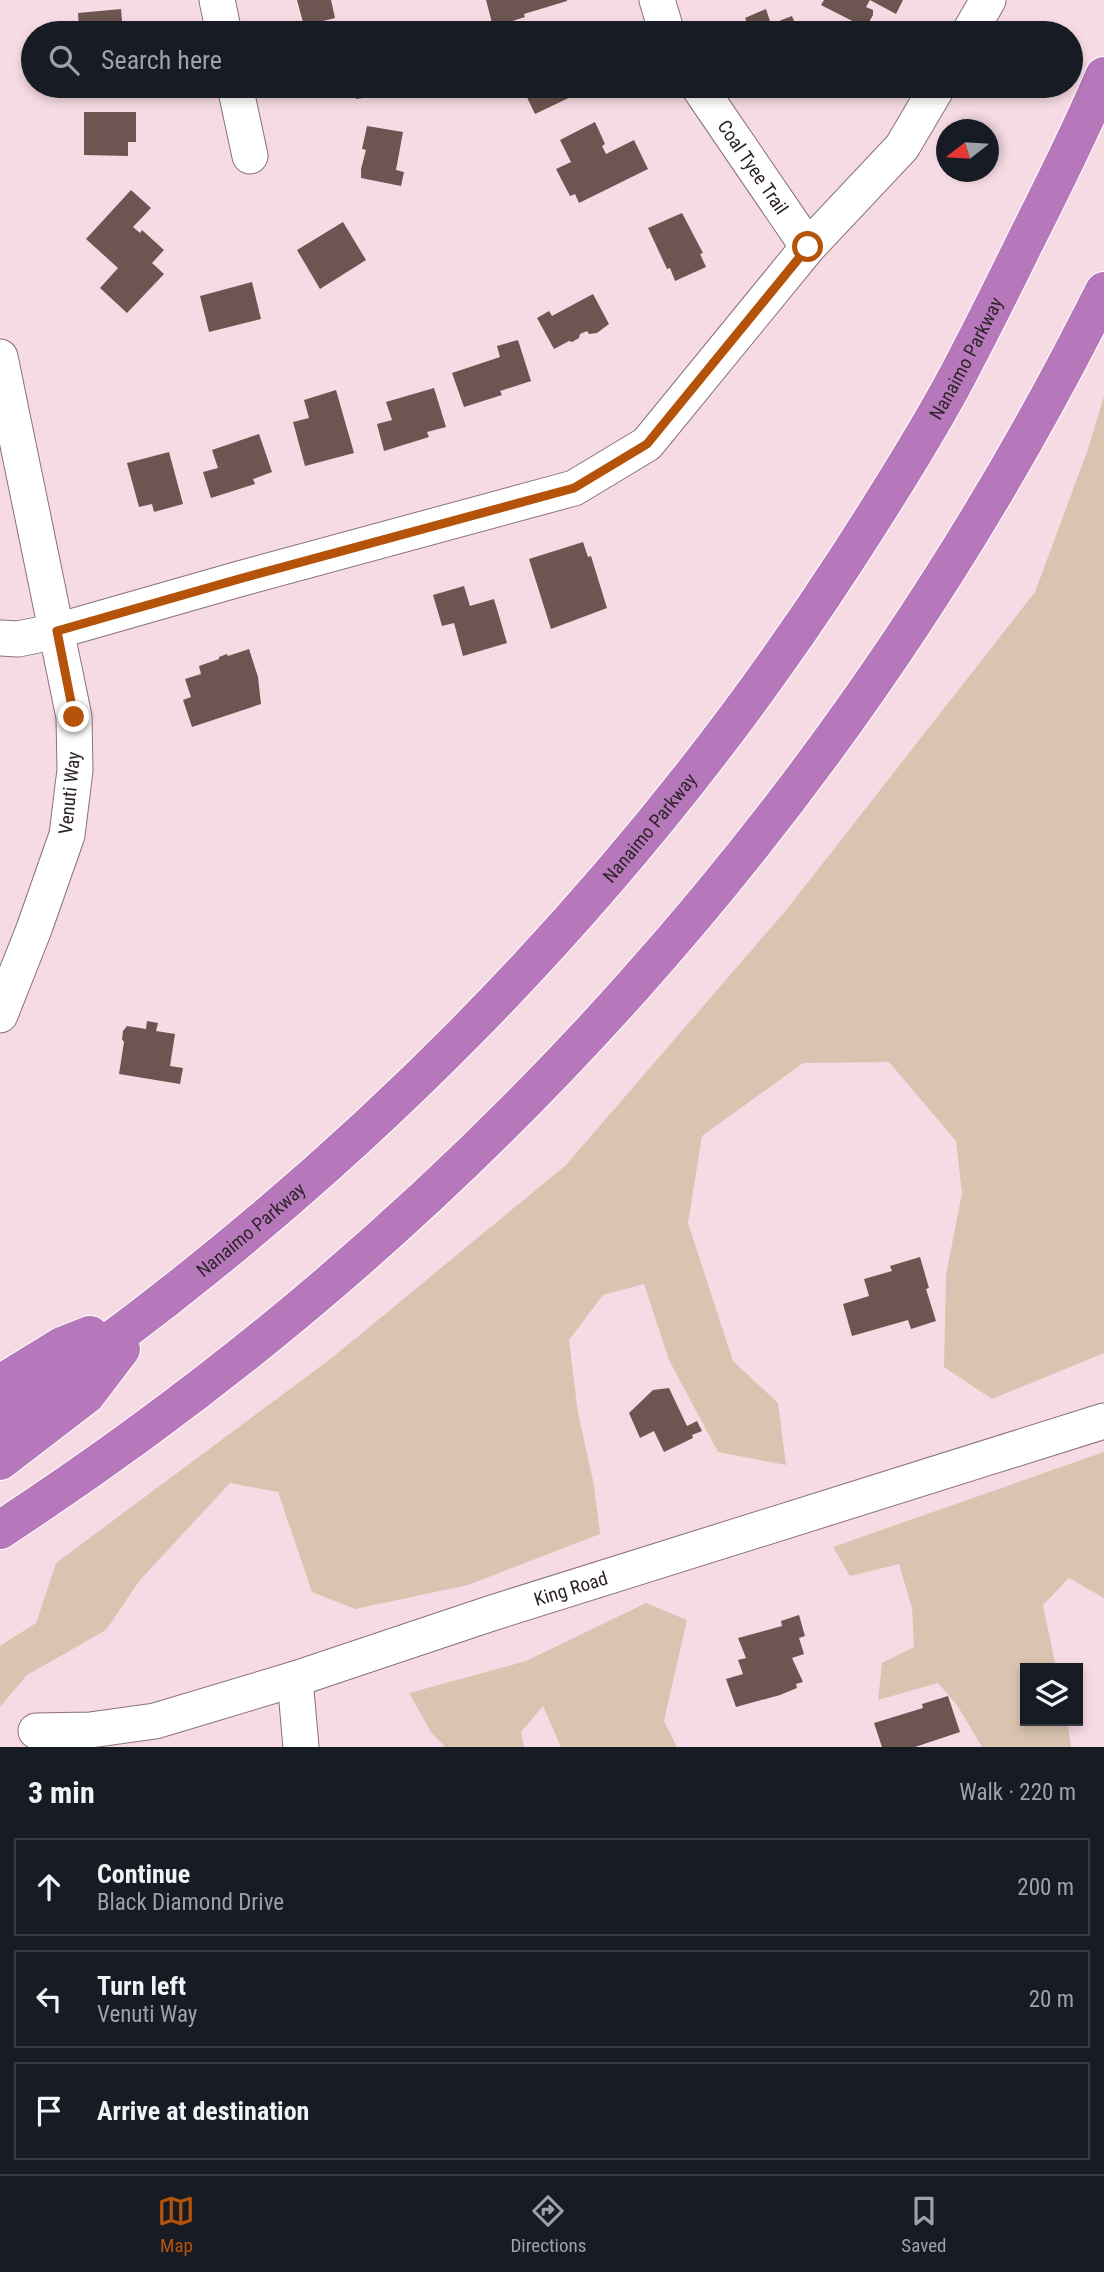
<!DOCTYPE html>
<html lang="en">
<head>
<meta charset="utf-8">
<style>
	body { margin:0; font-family:"Roboto Condensed",sans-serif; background:#20242c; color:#f1f3f6 }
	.controls { position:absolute; right:21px; bottom:21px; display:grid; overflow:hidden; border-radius:0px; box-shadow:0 4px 10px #0003 }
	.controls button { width:63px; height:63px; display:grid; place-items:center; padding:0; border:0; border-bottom:2px solid #363941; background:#171b24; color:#f1f3f6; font:35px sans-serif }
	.compass { position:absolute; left:936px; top:119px; width:63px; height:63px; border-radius:50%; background:#171b24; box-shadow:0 4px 10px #0003; rotate:253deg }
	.stop { position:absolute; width:21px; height:21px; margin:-16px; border:5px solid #b45309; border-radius:50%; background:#fff }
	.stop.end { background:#b45309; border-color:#fff; box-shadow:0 2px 7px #0008 }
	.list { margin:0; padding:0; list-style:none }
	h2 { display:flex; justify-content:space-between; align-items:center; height:91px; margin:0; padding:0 28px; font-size:30px }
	h2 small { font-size:23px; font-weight:400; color:#9ea1a6 }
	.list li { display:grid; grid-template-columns:46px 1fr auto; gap:21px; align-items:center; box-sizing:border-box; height:98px; margin:0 14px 14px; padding:0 14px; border:2px solid #363941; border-radius:0px }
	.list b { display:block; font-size:26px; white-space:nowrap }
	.list p { margin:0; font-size:23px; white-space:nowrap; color:#9ea1a6 }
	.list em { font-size:23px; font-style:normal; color:#9ea1a6 }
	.icon { flex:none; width:38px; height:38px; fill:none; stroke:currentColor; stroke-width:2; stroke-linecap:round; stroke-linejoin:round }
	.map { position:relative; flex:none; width:1104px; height:1747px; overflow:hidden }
	.search { position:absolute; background:#171b24; box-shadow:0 4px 10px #0003; left:21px; right:21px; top:21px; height:77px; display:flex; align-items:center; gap:18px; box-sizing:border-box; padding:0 24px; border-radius:38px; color:#9ea1a6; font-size:26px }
	.sheet { height:427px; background:#171b24 }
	nav { display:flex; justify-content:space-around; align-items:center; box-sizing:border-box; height:98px; border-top:2px solid #363941; background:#171b24; font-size:19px; color:#9ea1a6 }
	nav a { display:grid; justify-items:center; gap:4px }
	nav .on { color:#b45309 }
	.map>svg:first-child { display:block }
	.green { fill:#dac4b1 }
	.building { fill:#6d5551 }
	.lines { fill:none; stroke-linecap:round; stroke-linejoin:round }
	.street-casing { stroke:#897179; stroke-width:37 }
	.highway-casing { stroke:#fff; stroke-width:40 }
	.street { stroke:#fff; stroke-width:35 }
	.highway { stroke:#b678bb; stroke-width:38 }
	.route { stroke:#b45309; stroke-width:9 }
	.labels { text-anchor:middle; stroke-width:7; stroke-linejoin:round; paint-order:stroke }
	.street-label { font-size:19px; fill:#2f2528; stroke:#fff }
</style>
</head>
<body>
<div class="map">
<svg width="1104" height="1747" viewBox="0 0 1104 1747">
	<rect width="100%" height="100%" fill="#f7dbe4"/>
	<!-- green -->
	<path class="green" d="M1104 396V1353L992 1399 944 1367 946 1275 962 1193 956 1141 889 1062 803 1063 702 1136 688 1223 733 1361 778 1403 786 1465 718 1452 669 1360 644 1284 603 1295 569 1340 578 1413 594 1485 600 1534 468 1585 355 1609 312 1592 278 1492 230 1483 140 1580 106 1630 27 1675 0 1707V1646L36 1623 56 1563 333 1357 566 1165 787 909 1035 592 1087 452Z
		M1104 1452V1598L1069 1578 1043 1605 1056 1668H1025V1721H1067L1071 1747H982L957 1705 938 1683 878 1700 882 1663 914 1647 912 1608 899 1564 850 1576 833 1547Z
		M646 1603 687 1620 664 1721 677 1747H561L543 1706 521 1732 524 1747H445L431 1732 409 1693 526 1661Z"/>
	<!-- building -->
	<path class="building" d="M297 0H331L335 18 304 26Z
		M486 0H567V1L524 14 525 17 500 25 498 21 492 23Z
		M824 0H903L896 14 870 0 866 7 873 10V15L868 24 864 27 821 5Z
		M121 9 123 33H90V29L79 30 78 13Z
		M766 9 771 24 792 16 799 33H751L745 18Z
		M355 86H388L389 94 356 99Z
		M518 86H576L579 93 535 114 523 89Z
		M84 112H136V142H128V156L84 155Z
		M595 122 605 144 602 146 606 154 634 140 648 169 579 203 575 194 570 196 556 169 571 162 560 140Z
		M367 126 403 132 396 170 404 172 401 186 361 178V169L366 150 362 149Z
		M131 190 151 208 133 227 140 233 142 230 164 250 152 263 164 274 127 313 100 288 118 268 86 239Z
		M682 213 703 253 700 254 706 267 675 281 670 268 667 269 648 228Z
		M343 222 366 260 320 289 297 250Z
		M252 282 261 319 209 332 200 296Z
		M593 294 609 324 597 333 589 334 587 331 580 334 579 338 572 342 569 341 554 349 537 318 549 311 552 316Z
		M518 340 531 381 500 391 502 395 464 407 452 373 500 357 497 346Z
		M434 388 446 427 427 432 429 437 384 451 377 424 392 420 386 402Z
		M336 390 354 453 305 466 293 422 309 418 304 400Z
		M259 434 272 472 253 479 255 484 211 498 203 472 218 468 212 450Z
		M169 452 183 504 154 512 152 504 139 507 127 463Z
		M583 542 588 557 591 556 607 608 551 629 529 559Z
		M464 586 470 606 494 599 507 643 463 656 454 623 442 626 433 595Z
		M249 649 258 677 261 704 192 727 183 700 191 697 185 679 201 674 199 666 219 659V657L227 654 228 656Z
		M147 1021 158 1023 156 1031 175 1034 170 1066 183 1068 180 1084 119 1074 124 1042 122 1039 123 1031 127 1026 146 1029Z
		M920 1257 929 1288 926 1289 936 1321 911 1329 908 1320 852 1336 843 1304 869 1296 864 1279 892 1271 890 1266Z
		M669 1388 687 1426 697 1421 702 1431 692 1435 693 1438 664 1452 654 1431 640 1438 629 1413 653 1390Z
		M799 1615 805 1636 799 1638 804 1654 792 1658 803 1682 796 1684 797 1688 780 1695 736 1707 726 1679 743 1674 738 1660 746 1658 738 1638 782 1626 781 1621Z
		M948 1696 960 1732 915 1747H882L874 1723 923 1708 922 1704Z"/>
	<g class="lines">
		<defs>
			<g id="street">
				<path d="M217 0 224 33"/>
				<path d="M657 0 667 33"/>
				<path d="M969 33 988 0"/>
				<path d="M235 86 250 156"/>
				<path id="s1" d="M698 86 808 247"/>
				<path d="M0 357 74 717 75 770 67 835 34 929 0 1015"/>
				<path d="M0 638 18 639 57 631 239 579 574 488 647 444 808 247 902 147 938 86"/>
				<path d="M295 1679 301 1747"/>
				<path id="s2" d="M36 1731 90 1730 155 1721 295 1679 492 1613 1104 1421"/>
			</g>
			<g id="highway">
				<path d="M0 1384 62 1346 90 1335"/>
				<path id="s3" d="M0 1420C335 1191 625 901 846 560 883 503 919 446 952 386 977 339 1001 291 1024 244 1052 188 1080 133 1104 76"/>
				<path d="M0 1461 86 1395 121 1349"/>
				<path d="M0 1530C473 1221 852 796 1104 291"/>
			</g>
		</defs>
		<!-- street casing -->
		<use href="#street" class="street-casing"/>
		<!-- highway casing -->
		<use href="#highway" class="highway-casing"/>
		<!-- street -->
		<use href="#street" class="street"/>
		<!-- highway -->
		<use href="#highway" class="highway"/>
	</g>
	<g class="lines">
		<!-- route -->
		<path class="route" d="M74 717 57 631 239 579 574 488 647 444 808 247"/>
	</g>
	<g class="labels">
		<!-- street labels -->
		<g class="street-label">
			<text dy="7" stroke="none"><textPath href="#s1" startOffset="98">Coal Tyee Trail</textPath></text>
			<text dy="7" stroke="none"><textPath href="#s3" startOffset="1449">Nanaimo Parkway</textPath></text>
			<text transform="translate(69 793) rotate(-84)" y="7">Venuti Way</text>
			<text dy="7" stroke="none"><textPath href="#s3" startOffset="882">Nanaimo Parkway</textPath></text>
			<text dy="7" stroke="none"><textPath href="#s3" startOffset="315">Nanaimo Parkway</textPath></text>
			<text dy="7" stroke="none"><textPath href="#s2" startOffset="556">King Road</textPath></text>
		</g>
	</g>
</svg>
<div class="controls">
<button><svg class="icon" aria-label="layers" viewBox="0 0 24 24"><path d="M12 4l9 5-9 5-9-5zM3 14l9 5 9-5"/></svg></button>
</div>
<svg class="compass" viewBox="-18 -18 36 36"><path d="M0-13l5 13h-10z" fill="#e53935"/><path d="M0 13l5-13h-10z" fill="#9ea1a6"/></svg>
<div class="stop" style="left:808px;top:247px"></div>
<div class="stop end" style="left:74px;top:717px"></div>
<div class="search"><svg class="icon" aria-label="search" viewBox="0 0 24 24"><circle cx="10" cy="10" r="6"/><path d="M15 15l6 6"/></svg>Search here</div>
</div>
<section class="sheet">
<h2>3 min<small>Walk · 220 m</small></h2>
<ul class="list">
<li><svg class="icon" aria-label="ahead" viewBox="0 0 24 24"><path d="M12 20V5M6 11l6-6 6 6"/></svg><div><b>Continue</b><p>Black Diamond Drive</p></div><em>200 m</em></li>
<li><svg class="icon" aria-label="left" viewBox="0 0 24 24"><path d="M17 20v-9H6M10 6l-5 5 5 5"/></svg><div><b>Turn left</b><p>Venuti Way</p></div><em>20 m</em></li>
<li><svg class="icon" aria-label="arrive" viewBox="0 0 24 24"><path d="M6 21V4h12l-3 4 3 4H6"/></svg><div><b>Arrive at destination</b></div></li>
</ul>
</section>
<nav>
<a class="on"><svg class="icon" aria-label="map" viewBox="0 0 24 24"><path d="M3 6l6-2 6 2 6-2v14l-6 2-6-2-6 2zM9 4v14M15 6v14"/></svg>Map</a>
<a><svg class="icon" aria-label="directions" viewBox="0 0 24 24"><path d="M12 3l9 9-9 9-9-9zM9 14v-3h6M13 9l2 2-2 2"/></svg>Directions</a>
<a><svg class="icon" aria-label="saved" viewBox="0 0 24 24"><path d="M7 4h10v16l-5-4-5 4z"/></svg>Saved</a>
</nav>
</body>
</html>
